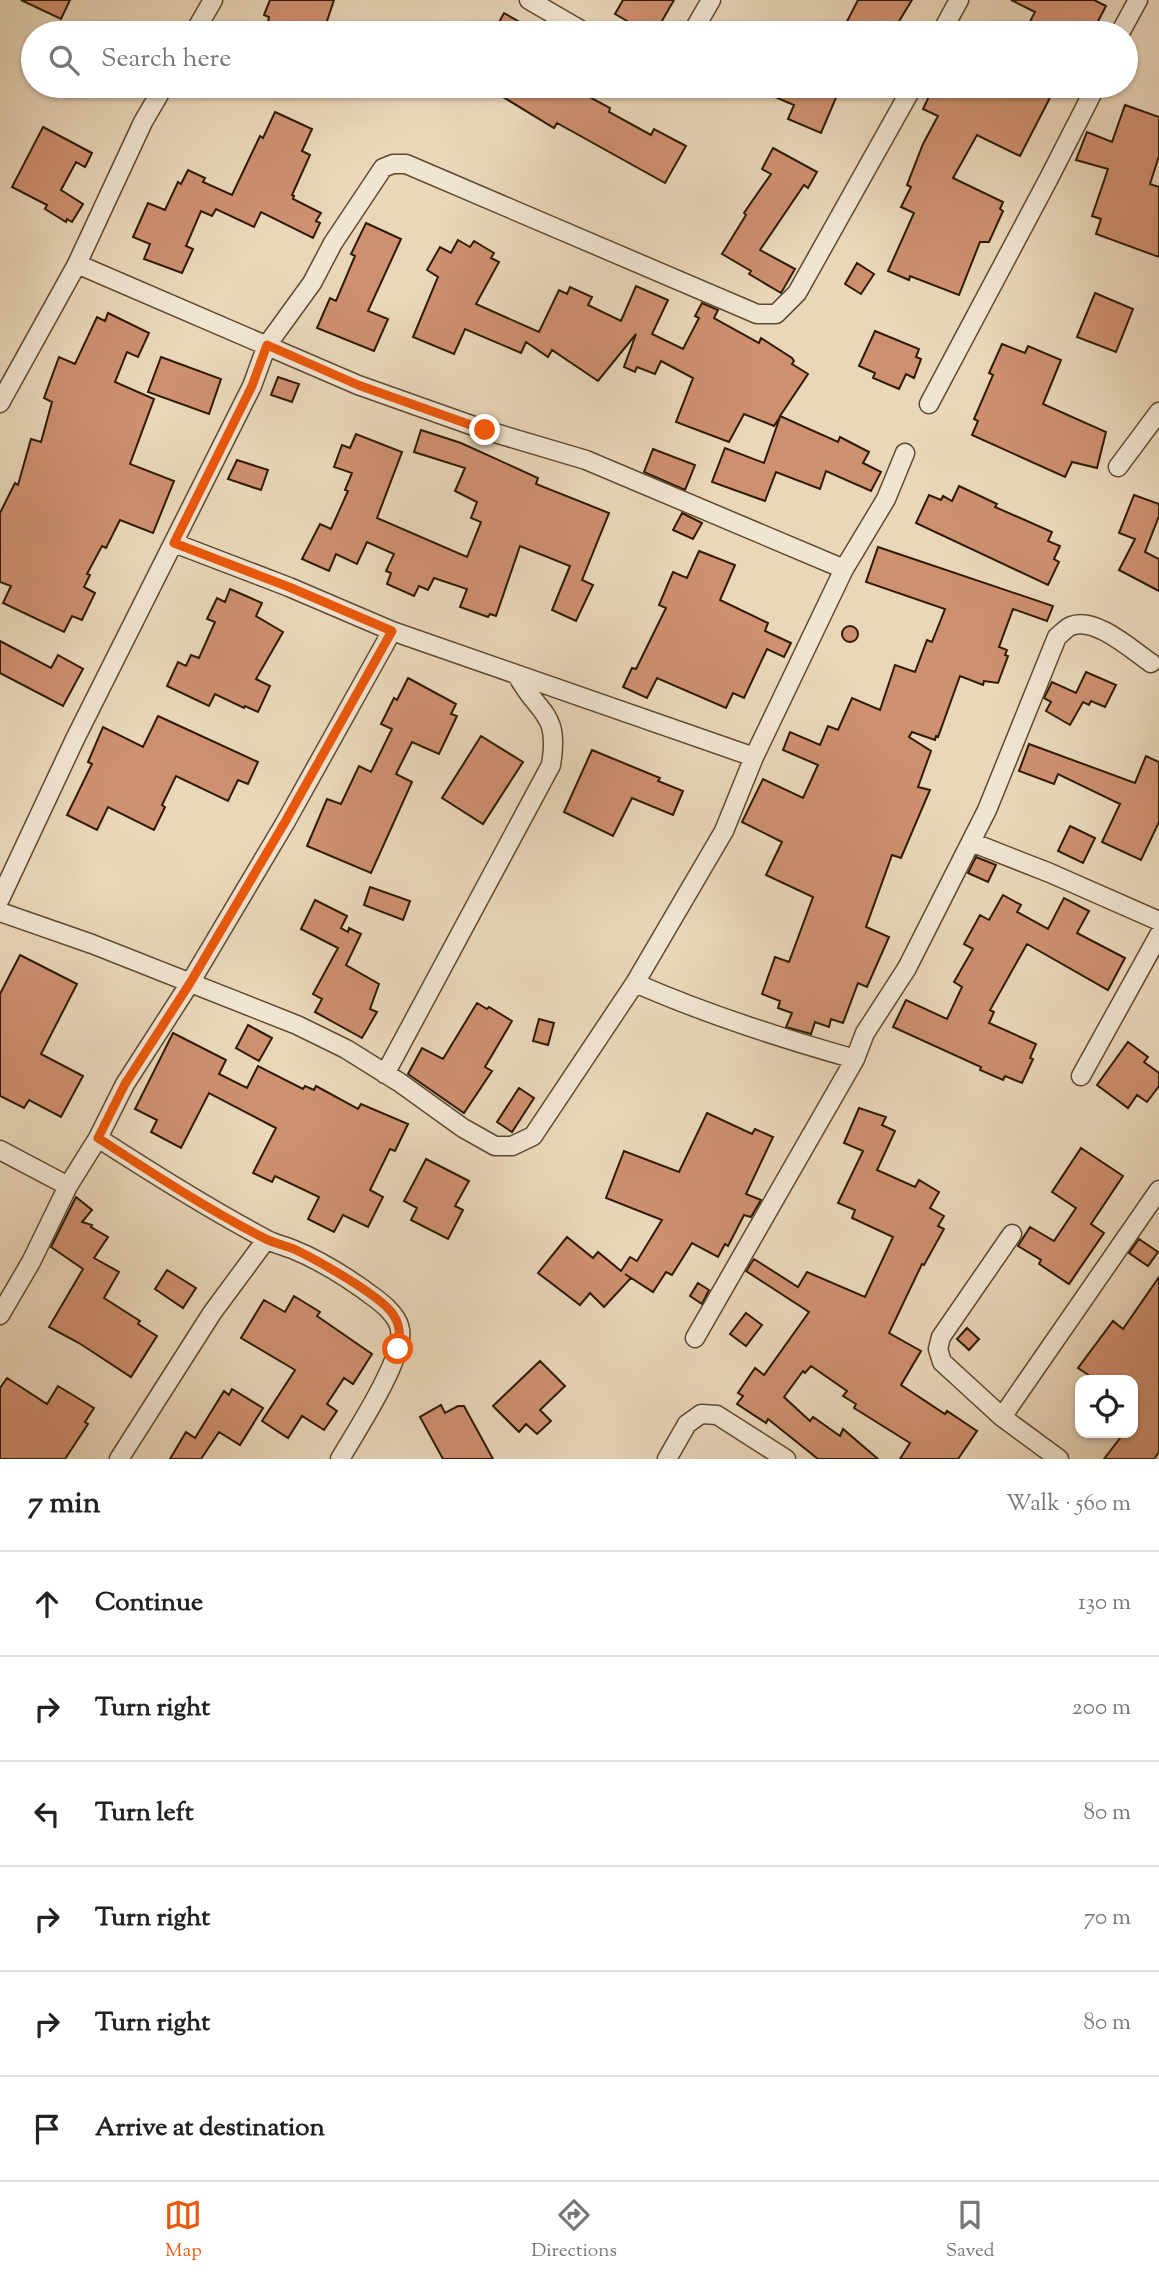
<!DOCTYPE html>
<html lang="en">
<head>
<meta charset="utf-8">
<style>
	body { margin:0; font-family:"Sorts Mill Goudy",serif; background:#f2f2f2; color:#222 }
	.controls { position:absolute; right:21px; bottom:21px; display:grid; overflow:hidden; border-radius:14px; box-shadow:0 2px 5px #0004 }
	.controls button { width:63px; height:63px; display:grid; place-items:center; padding:0; border:0; border-bottom:2px solid #e0e0e0; background:#fff; color:#222; font:35px sans-serif }
	.stop { position:absolute; width:21px; height:21px; margin:-16px; border:5px solid #ea580c; border-radius:50%; background:#fff }
	.stop.end { background:#ea580c; border-color:#fff; box-shadow:0 2px 7px #0008 }
	.list { margin:0; padding:0; list-style:none }
	h2 { display:flex; justify-content:space-between; align-items:center; height:91px; margin:0; padding:0 28px; font-size:30px }
	h2 small { font-size:23px; font-weight:400; color:#767676 }
	.list li { display:grid; grid-template-columns:46px 1fr auto; gap:21px; align-items:center; box-sizing:border-box; height:105px; padding:0 28px; border-top:2px solid #e0e0e0 }
	.list b { display:block; font-size:26px; white-space:nowrap }
	.list em { font-size:23px; font-style:normal; color:#767676 }
	.icon { flex:none; width:38px; height:38px; fill:none; stroke:currentColor; stroke-width:2; stroke-linecap:round; stroke-linejoin:round }
	.map { position:relative; flex:none; width:1159px; height:1459px; overflow:hidden }
	.search { position:absolute; background:#fff; box-shadow:0 2px 5px #0004; left:21px; right:21px; top:21px; height:77px; display:flex; align-items:center; gap:18px; box-sizing:border-box; padding:0 24px; border-radius:38px; color:#767676; font-size:26px }
	.sheet { height:721px; background:#fff }
	nav { display:flex; justify-content:space-around; align-items:center; box-sizing:border-box; height:98px; border-top:2px solid #e0e0e0; background:#fff; font-size:19px; color:#767676 }
	nav a { display:grid; justify-items:center; gap:4px }
	nav .on { color:#ea580c }
	.map>svg:first-child { display:block }
	.building { fill:#cf9070; stroke:#2f1b03; stroke-width:2 }
	.lines { fill:none; stroke-linecap:round; stroke-linejoin:round }
	.minor-casing { stroke:#5e4a31; stroke-width:21 }
	.minor { stroke:#f1e5d2; stroke-width:18 }
	.route { stroke:#ea580c; stroke-width:9 }
</style>
</head>
<body>
<div class="map">
<svg width="1159" height="1459" viewBox="0 0 1159 1459">
	<rect width="100%" height="100%" fill="#ead7ba"/>
	<filter id="stains"><feTurbulence type="fractalNoise" baseFrequency=".00286" numOctaves="4"/><feColorMatrix values="0 0 0 0 .2 0 0 0 0 .09 0 0 0 0 .02 0 0 0 .5 -.17"/></filter>
	<radialGradient id="worn" r=".72"><stop offset=".6" stop-color="#630" stop-opacity="0"/><stop offset="1" stop-color="#630" stop-opacity=".3"/></radialGradient>
	<!-- building -->
	<path class="building" d="M21 0H70L61 19Z
		M270 0H334L323 33H271L275 24 268 21 269 17 264 15Z
		M623 0H674L655 33H648L615 14Z
		M858 0H912L898 23 915 33H841Z
		M1011 0H1094L1106 6 1092 33H1024L1035 12Z
		M504 13 539 33H493Z
		M485 86H585L582 93 610 108 609 112 651 135 654 129 686 146 665 183 557 123 554 128Z
		M749 86H841L821 133 788 119 794 105Z
		M934 86H1056L1020 156 977 135 953 178 1003 202 1000 209 1003 211 989 242H980L959 295 910 276 909 280 888 271 914 213 901 207 911 187 907 185 923 144 938 116 923 109Z
		M1125 105 1159 117V156L1150 184 1159 187V257L1096 234 1101 219 1092 216 1108 169 1076 160 1087 132 1112 142Z
		M275 112 312 129 302 151 310 155 292 195 294 196 293 199 321 213 316 221 320 223 313 238 261 212 254 227 216 209 212 216 201 211 186 246 193 249 182 273 144 259 150 244 133 237 148 203 165 210 178 182 181 184 188 170 205 178 203 182 232 195 260 136 263 138Z
		M43 127 92 153 85 167 76 162 61 190 83 204 72 222 67 219 66 222 45 209 47 205 12 187Z
		M773 148 817 172 808 188 804 185 760 250 795 269 781 293 749 274 751 271 722 254 746 215 744 213 771 174 762 169Z
		M366 223 401 239 368 311 388 319 374 351 317 328 330 298 336 301 355 256 351 254Z
		M458 240 470 247 474 241 494 253 491 258 499 262 476 304 539 332 559 290 567 294 570 287 592 297 588 305 621 321 636 286 668 300 652 334 683 349 699 318 695 316 702 303 718 310 714 318 759 343 761 338 792 358 794 361 792 364 808 374 780 416 838 442 840 437 869 452 863 463 881 472 871 491 826 471 820 489 776 472 765 501 712 482 725 448 764 463 780 417 774 426 744 414 729 442 676 422 693 378 661 361 655 374 637 367 635 372 624 367 636 334 598 381 552 350 548 357 526 342 521 353 465 329 454 354 413 337 438 277 427 270 440 247 451 253Z
		M857 263 874 274 861 294 845 284Z
		M1095 293 1133 309 1116 352 1077 337Z
		M108 313 149 333 138 357 127 352 115 382 154 399 130 464 174 481 153 533 120 520 106 548 102 546 87 574 90 575 84 587 95 593 82 620 72 616 64 632 3 603 11 586 0 582V513L15 483 18 485 31 439 41 442 52 402 44 398 59 357 75 364 97 317 105 321Z
		M875 331 919 349 916 357 921 359 914 378 906 374 899 389 873 378 875 373 859 366Z
		M1002 344 1025 353 1028 346 1061 360 1043 404 1106 432 1097 468 1072 462 1065 477 972 435 978 421 974 419 993 375 989 373Z
		M161 357 221 379 209 414 148 392Z
		M278 377 299 384 292 402 271 395Z
		M421 430 461 443 538 478 536 484 609 513 582 580 593 585 576 621 552 610 570 566 520 546 496 616 490 614 488 617 460 607 467 589 434 578 428 590 419 586 414 596 387 584 391 573 386 571 394 554 367 542 357 564 336 554 329 571 302 559 320 524 331 529 348 491 345 490 352 473 334 467 342 445 350 448 356 434 402 452 377 518 467 557 481 522 471 518 477 502 455 491 465 468 414 452Z
		M653 449 695 465 685 490 644 472Z
		M237 460 268 470 261 490 228 479Z
		M959 486 997 504 995 507 1052 532 1048 541 1060 546 1054 559 1059 562 1048 585 916 523 929 495 941 500 943 496 952 501Z
		M1134 495 1159 504V516L1145 552 1159 559V591L1119 570 1135 539 1119 533Z
		M682 513 702 523 693 539 673 530Z
		M878 547 1053 606 1047 621 1013 609 999 647 1007 650 1005 655 1008 656 998 683 984 681 983 685 960 676 938 737 936 736 935 740 912 732 909 737 931 751 918 787 930 790 901 858 892 855 866 927 889 937 867 987 858 983 843 1023 831 1019 829 1027 815 1022 811 1034 786 1027 792 1013 778 1008 780 1001 762 994 775 957 789 962 813 897 766 875 782 842 742 822 763 779 803 798 818 765 783 750 790 732 820 745 828 726 838 730 852 698 880 710 895 665 915 672 927 640 932 642 945 609 866 582Z
		M699 551 735 565 720 600 768 623 765 631 791 643 784 657 767 649 744 698 733 693 726 708 657 678 647 698 623 687 632 668 636 669 666 608 659 605 673 572 687 578Z
		M230 589 262 603 256 616 283 632 256 679 270 686 258 712 245 706 244 708 215 694 209 706 167 686 178 662 186 666 191 655 199 658 215 622 207 619 217 598 225 602Z
		M842 634a8 8 0 1 1 16 0a8 8 0 1 1-16 0Z
		M0 641 51 668 58 655 83 669 63 706 0 673Z
		M1086 672 1116 685 1105 707 1091 701 1089 705 1083 702 1070 725 1046 711 1051 702 1044 698 1052 682 1076 693Z
		M408 678 456 704 451 714 457 716 439 754 412 742 396 774 412 782 371 873 307 846 327 799 341 804 359 766 371 772 392 729 381 724 394 698 397 700Z
		M158 716 258 762 248 784 238 780 228 801 176 776 162 805 165 807 154 830 108 807 97 830 67 815 92 764 88 762 103 727 143 747Z
		M481 736 523 762 483 824 442 798Z
		M1029 744 1135 783 1146 756 1159 762V822L1141 860 1102 842 1120 804 1058 774 1054 784 1019 771Z
		M592 750 660 778 658 781 683 791 673 815 632 798 613 836 564 812Z
		M1070 826 1095 838 1083 863 1058 851Z
		M976 857 996 865 988 882 968 873Z
		M370 887 410 901 403 920 364 905Z
		M1003 895 1021 905 1017 912 1048 929 1064 898 1089 911 1077 933 1125 958 1108 990 1027 944 990 1010 994 1012 989 1023 1036 1044 1030 1058 1033 1059 1022 1083 1005 1076 1003 1080 980 1070 981 1067 893 1027 906 1000 947 1019 962 987 954 982 973 949 964 944 980 915 989 920Z
		M315 900 347 916 341 928 348 932 349 928 361 934 346 965 379 984 370 1009 377 1012 362 1038 315 1012 322 999 313 994 338 948 301 929Z
		M20 955 77 984 41 1054 83 1076 61 1117 29 1100 24 1108 0 1096V994Z
		M477 1003 487 1009 489 1007 512 1021 485 1067 492 1071 464 1113 408 1074 422 1048 443 1059Z
		M539 1019 554 1023 548 1045 533 1041Z
		M248 1025 272 1038 259 1061 236 1048Z
		M173 1033 226 1060 219 1074 247 1088 258 1066 303 1089 305 1086 314 1090 316 1086 358 1109 361 1104 408 1124 395 1151 390 1149 370 1190 383 1197 368 1227 343 1215 334 1232 308 1219 319 1197 275 1176 272 1182 253 1173 276 1128 209 1093 181 1148 151 1132 157 1120 135 1109Z
		M1128 1042 1148 1057 1144 1062 1159 1073V1086L1147 1102 1137 1095 1128 1108 1097 1085Z
		M519 1088 534 1098 512 1132 497 1122Z
		M859 1108 886 1117 882 1125 895 1131 877 1170 915 1187 919 1180 939 1192 930 1208 944 1216 938 1226 944 1229 924 1265 922 1264 889 1333 921 1351 901 1385 945 1414 947 1411 977 1431 958 1459H900L910 1443 854 1408 856 1404 843 1396 847 1391 811 1366 805 1373 803 1371 784 1397 810 1421 813 1417 840 1436 843 1429 878 1459H818L768 1419 766 1423 737 1404 743 1396 738 1393 755 1368 764 1375 809 1312 746 1271 754 1259 798 1287 807 1272 865 1297 893 1237 852 1218 855 1210 838 1203 863 1151 844 1143Z
		M707 1113 752 1134 755 1129 773 1137 746 1194 761 1200 751 1217 744 1215 728 1246 725 1244 718 1257 692 1243 672 1275 666 1272 653 1292 625 1274 631 1278 604 1307 590 1293 580 1305 538 1273 567 1237 593 1258 598 1252 621 1271 630 1257 637 1261 662 1220 606 1198 624 1151 679 1172Z
		M1081 1148 1123 1176 1091 1224 1104 1233 1069 1284 1039 1264 1041 1260 1018 1246 1030 1227 1054 1241 1076 1208 1052 1192Z
		M426 1159 469 1181 455 1206 463 1210 448 1239 411 1220 417 1208 404 1201Z
		M76 1197 92 1210 82 1222 92 1225 91 1227 108 1237 94 1258 119 1272 104 1298 140 1321 138 1324 157 1336 131 1377 79 1343 49 1327 83 1269 51 1247Z
		M1139 1239 1158 1252 1148 1266 1129 1253Z
		M167 1270 196 1288 183 1308 155 1289Z
		M1159 1277V1452L1154 1459H1104L1124 1433H1133V1380H1096L1078 1368 1113 1321 1123 1329Z
		M698 1283 709 1290 702 1304 690 1296Z
		M294 1296 320 1312 317 1316 372 1354 353 1384 344 1378 327 1404 337 1411 324 1430 302 1416 288 1438 262 1421 295 1370 241 1338 264 1300 285 1312Z
		M746 1313 762 1325 746 1346 730 1334Z
		M967 1328 979 1339 969 1350 957 1339Z
		M540 1361 565 1386 540 1410 551 1421 537 1434 526 1424 519 1432 493 1406Z
		M7 1378 47 1404 58 1386 94 1408 85 1422 88 1424 65 1459H0V1388Z
		M232 1389 263 1408 240 1445 219 1432 201 1459H170L186 1432 195 1438 224 1391 229 1395Z
		M441 1405 445 1413 458 1406H464L493 1459H443L420 1417Z"/>
	<g class="lines">
		<defs>
			<path id="minor" d="M529 0 586 33
				M194 33 213 0
				M692 33 711 0
				M941 33 959 0
				M1120 33 1138 0
				M77 264 358 385 485 430 586 460 844 569
				M0 403 77 264 143 122 164 86
				M929 404 1048 180 1096 86
				M1118 467 1159 412
				M392 631 754 757
				M971 842 1050 873 1159 921
				M0 899 75 739 252 386 267 345 312 283 333 243 383 168 393 164H406L757 314H776L797 293 913 86
				M0 912 92 944 297 1025 346 1049 399 1082 463 1128 495 1146H512L533 1136 635 983 724 831 754 757 844 569 886 499 905 453
				M635 983C706 1014 780 1038 855 1059
				M385 1074 551 765C560 711 539 716 517 675
				M1081 1076 1159 935
				M98 1138C152 1173 206 1207 262 1237 271 1243 282 1245 292 1249 322 1261 353 1281 379 1301 387 1307 399 1319 400 1330 405 1357 355 1433 340 1459
				M0 1150 68 1186
				M1012 1234 941 1337 938 1349 942 1362 1002 1417 1059 1459
				M0 1315 31 1262 68 1186 98 1138 125 1084 190 983 285 823 392 631 289 587 174 543
				M695 1338 855 1059 865 1033 907 968 987 810 1057 637C1061 634 1066 628 1071 626 1095 616 1132 650 1151 663
				M1002 1417 1159 1190
				M119 1459 212 1313 266 1240
				M667 1459 687 1424 701 1414 717 1415 786 1459"/>
		</defs>
		<!-- minor casing -->
		<use href="#minor" class="minor-casing"/>
		<!-- minor -->
		<use href="#minor" class="minor"/>
	</g>
	<g class="lines">
		<!-- route -->
		<path class="route" d="M398 1349C400 1335 401 1325 392 1313 378 1294 317 1260 294 1249 284 1245 273 1243 264 1238 207 1209 152 1173 98 1138L125 1084 190 983 285 822 392 631 289 587 174 543 252 386 267 345 358 385 485 430"/>
	</g>
	<rect width="100%" height="100%" filter="url(#stains)"/>
	<rect width="100%" height="100%" fill="url(#worn)"/>
</svg>
<div class="controls">
<button><svg class="icon" aria-label="locate" viewBox="0 0 24 24"><circle cx="12" cy="12" r="6"/><path d="M12 2v4M12 18v4M2 12h4M18 12h4"/></svg></button>
</div>
<div class="stop" style="left:398px;top:1349px"></div>
<div class="stop end" style="left:485px;top:430px"></div>
<div class="search"><svg class="icon" aria-label="search" viewBox="0 0 24 24"><circle cx="10" cy="10" r="6"/><path d="M15 15l6 6"/></svg>Search here</div>
</div>
<section class="sheet">
<h2>7 min<small>Walk · 560 m</small></h2>
<ul class="list">
<li><svg class="icon" aria-label="ahead" viewBox="0 0 24 24"><path d="M12 20V5M6 11l6-6 6 6"/></svg><div><b>Continue</b></div><em>130 m</em></li>
<li><svg class="icon" aria-label="right" viewBox="0 0 24 24"><path d="M7 20v-9h11M14 6l5 5-5 5"/></svg><div><b>Turn right</b></div><em>200 m</em></li>
<li><svg class="icon" aria-label="left" viewBox="0 0 24 24"><path d="M17 20v-9H6M10 6l-5 5 5 5"/></svg><div><b>Turn left</b></div><em>80 m</em></li>
<li><svg class="icon" aria-label="right" viewBox="0 0 24 24"><path d="M7 20v-9h11M14 6l5 5-5 5"/></svg><div><b>Turn right</b></div><em>70 m</em></li>
<li><svg class="icon" aria-label="right" viewBox="0 0 24 24"><path d="M7 20v-9h11M14 6l5 5-5 5"/></svg><div><b>Turn right</b></div><em>80 m</em></li>
<li><svg class="icon" aria-label="arrive" viewBox="0 0 24 24"><path d="M6 21V4h12l-3 4 3 4H6"/></svg><div><b>Arrive at destination</b></div></li>
</ul>
</section>
<nav>
<a class="on"><svg class="icon" aria-label="map" viewBox="0 0 24 24"><path d="M3 6l6-2 6 2 6-2v14l-6 2-6-2-6 2zM9 4v14M15 6v14"/></svg>Map</a>
<a><svg class="icon" aria-label="directions" viewBox="0 0 24 24"><path d="M12 3l9 9-9 9-9-9zM9 14v-3h6M13 9l2 2-2 2"/></svg>Directions</a>
<a><svg class="icon" aria-label="saved" viewBox="0 0 24 24"><path d="M7 4h10v16l-5-4-5 4z"/></svg>Saved</a>
</nav>
</body>
</html>
